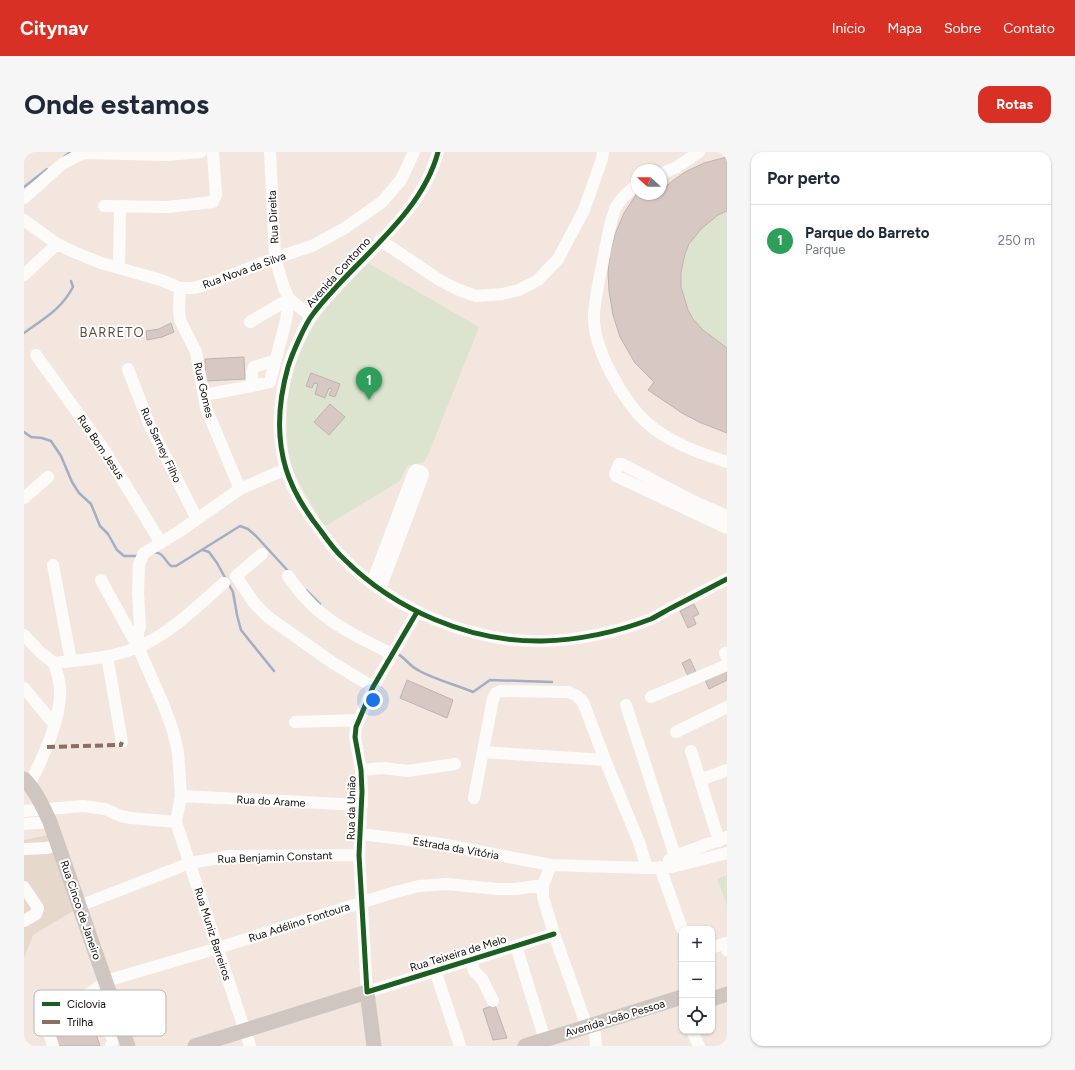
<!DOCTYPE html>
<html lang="pt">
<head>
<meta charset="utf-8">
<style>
	body { margin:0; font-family:Figtree,sans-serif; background:#f6f6f7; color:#1f2937 }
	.controls { position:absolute; right:12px; bottom:12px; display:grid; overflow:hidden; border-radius:8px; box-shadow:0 1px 3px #0004 }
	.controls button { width:36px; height:36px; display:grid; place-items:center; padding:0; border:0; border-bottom:1px solid #e0e1e3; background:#fff; color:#1f2937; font:20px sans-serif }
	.compass { position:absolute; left:607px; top:12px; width:36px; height:36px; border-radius:50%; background:#fff; box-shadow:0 1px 3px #0004; rotate:291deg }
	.you { position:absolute; left:349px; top:548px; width:14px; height:14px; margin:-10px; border:3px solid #fff; border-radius:50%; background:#1a73e8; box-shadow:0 0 0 6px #1a73e833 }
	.badge { display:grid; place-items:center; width:26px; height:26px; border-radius:50%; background:#d93025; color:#fff; font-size:13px; font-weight:700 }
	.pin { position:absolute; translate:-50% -33px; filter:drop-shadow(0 1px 2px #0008) }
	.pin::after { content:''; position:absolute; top:21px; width:14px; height:12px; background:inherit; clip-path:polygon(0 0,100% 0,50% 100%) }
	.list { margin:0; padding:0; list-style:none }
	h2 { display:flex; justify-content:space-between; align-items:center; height:52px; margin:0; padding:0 16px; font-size:17px }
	h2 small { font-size:13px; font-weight:400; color:#747a83 }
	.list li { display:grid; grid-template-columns:26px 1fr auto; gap:12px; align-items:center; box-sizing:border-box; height:72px; padding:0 16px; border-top:1px solid #e0e1e3 }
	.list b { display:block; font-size:15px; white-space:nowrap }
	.list p { margin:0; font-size:13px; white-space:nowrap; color:#747a83 }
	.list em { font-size:13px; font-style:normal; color:#747a83 }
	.icon { flex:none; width:22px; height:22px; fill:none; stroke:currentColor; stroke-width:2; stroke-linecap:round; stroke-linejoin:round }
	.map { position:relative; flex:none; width:703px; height:894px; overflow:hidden; border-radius:12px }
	header { display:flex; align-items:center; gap:24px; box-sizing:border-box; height:56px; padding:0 20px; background:#d93025; color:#fff }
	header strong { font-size:19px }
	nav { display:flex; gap:22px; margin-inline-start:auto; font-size:14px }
	.intro { display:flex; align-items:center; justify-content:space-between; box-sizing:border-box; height:96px; padding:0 24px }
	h1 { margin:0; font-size:28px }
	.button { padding:10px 18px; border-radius:12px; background:#d93025; color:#fff; font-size:14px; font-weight:700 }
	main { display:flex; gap:24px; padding:0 24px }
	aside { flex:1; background:#fff; border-radius:12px; box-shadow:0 1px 3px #0004 }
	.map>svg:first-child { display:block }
	.medical { fill:#e6d8cb }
	.green { fill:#dce3ce }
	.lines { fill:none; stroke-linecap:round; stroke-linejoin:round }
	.stream { stroke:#a1afc5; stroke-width:2.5 }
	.building { fill:#d7c8c4; stroke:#bdb3b0 }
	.minor { stroke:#fdfbfa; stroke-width:12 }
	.major { stroke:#cfc6c2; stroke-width:15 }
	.quiet { stroke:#8d6e63; stroke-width:4; stroke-dasharray:8 4; stroke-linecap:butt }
	.cycleway-casing { stroke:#fff; stroke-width:8 }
	.cycleway { stroke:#1b5e20; stroke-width:5 }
	.labels { text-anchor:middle; stroke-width:4; stroke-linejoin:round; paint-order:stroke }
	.street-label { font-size:11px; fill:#110b06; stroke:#fff }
	.quarter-label { font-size:13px; letter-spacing:1px; fill:#5e4c41; stroke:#fff }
	.key { fill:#fff; stroke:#b8b6b4; stroke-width:1 }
	.key-label { font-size:11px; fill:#110b06 }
</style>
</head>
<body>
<header>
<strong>Citynav</strong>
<nav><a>Início</a><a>Mapa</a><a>Sobre</a><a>Contato</a></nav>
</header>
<div class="intro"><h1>Onde estamos</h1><a class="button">Rotas</a></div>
<main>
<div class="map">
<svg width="703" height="894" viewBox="0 0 703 894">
	<rect width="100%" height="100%" fill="#f2e6df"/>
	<!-- medical -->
	<path class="medical" d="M24 683 49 759 9 783 0 806V688Z"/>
	<!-- green -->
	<path class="green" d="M703 59V196C691 188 677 178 668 166 643 127 662 76 703 59Z
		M344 111 455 175 404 303 400 310 383 314 376 329 300 375C290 356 277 336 268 316 263 302 263 286 263 271 262 236 272 202 290 173 304 151 327 130 344 111Z
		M703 723V753L693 727Z"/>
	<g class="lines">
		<!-- stream -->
		<path class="stream" d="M40 5 46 0
			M0 35 23 17
			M0 181C20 166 36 159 49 135L47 129
			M0 280 7 285 18 286 27 289 37 304 48 330 55 341 67 352 76 374 84 382 93 398 100 404H115
			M179 398 185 400 193 411 209 440 213 463 217 478 250 519
			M130 400C140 401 140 408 147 414H152L216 374 224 377 232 384 265 420
			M282 438 296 452
			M372 501C381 505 385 514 394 518 409 527 433 533 449 540L466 528 528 530"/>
	</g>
	<!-- building -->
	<path class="building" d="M703 5V59L694 63 677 77 665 92 661 102 657 120V135L664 158 669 167 679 178 703 196V281L675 270 658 261 624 238 630 230 611 211 596 185 589 163 585 139 584 121 586 101 592 80 600 61 613 41 629 42 632 44 634 42H637V39L647 30 661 20 680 11Z
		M147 171 150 180 138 185 123 188 122 179 135 177Z
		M220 205 221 227 182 229 181 207Z
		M287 221 316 232 311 245 305 243 308 237 305 236 301 246 291 242 294 232 290 231 288 236 282 234Z
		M306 252 321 265 305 283 290 270Z
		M670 452 675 462 669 465 672 472 664 476 656 459Z
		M666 507 672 520 664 524 658 511Z
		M703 519V528L685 537 681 528Z
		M383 528 429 548 423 566 376 546Z
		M62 853 76 894H34L24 866Z
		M471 853 483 886 469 888 459 857Z"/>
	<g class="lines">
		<!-- minor -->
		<path class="minor" d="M246 0 251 106 260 136 265 147 287 164
			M414 0C397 65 328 110 289 162 281 172 268 202 264 215 255 247 252 284 262 317 269 340 282 360 297 379 304 389 311 399 320 407 371 458 445 490 518 489 555 488 593 480 627 467 635 463 643 458 651 454 668 445 686 436 703 427
			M637 22 653 15 675 0
			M613 33C605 39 597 46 592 55 586 68 582 94 579 108 576 125 569 152 570 169 571 188 579 206 588 223 597 240 608 257 622 270 644 290 675 301 703 310
			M0 46 38 12 55 3 62 1 143 3 177 0
			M80 54 143 55 189 50 192 43 189 0
			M0 68 33 92 50 100 77 111 137 128 156 136H170L184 132 251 106 288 94 321 76 358 50 377 28 390 0
			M356 88 417 129 435 138 452 144 478 142 495 138 514 128 534 107 560 58 578 7 579 0
			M95 115 96 55
			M0 123 33 92
			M156 136 155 158 156 168 172 200 182 256 216 337
			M226 170 265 147
			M12 203 79 296 137 391
			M104 217 126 274 173 367
			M228 234V220L230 215 252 208
			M180 243 228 234 246 230 262 168 265 147
			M0 346 24 325
			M703 364 671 350 598 312H595L591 322 592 324 703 376
			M238 402 212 424 230 451 244 465 309 511 349 535
			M29 413 47 509
			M264 424C271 434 279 444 288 453 311 475 340 488 368 502
			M77 428 114 495 140 554 149 579 154 600 157 644 152 670 226 894
			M348 431 390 320 392 318 398 320 399 323 356 437
			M393 460 349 535 332 575 331 585 337 618 338 640 335 703 343 840 530 782
			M0 483 16 500 30 511
			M114 495V480L116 474 114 441 115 412 120 401 156 379 216 337 262 317
			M701 501 703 505
			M83 504 98 590
			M30 511C55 508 82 507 106 498 141 487 172 455 200 431
			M0 536 30 572
			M627 545 703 513
			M602 553 651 704
			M271 570 335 568
			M652 580 703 555
			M667 599 695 689
			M459 600 581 608 615 690 623 716
			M337 618 359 616 383 619 431 612
			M676 628 703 618
			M0 633 6 632C19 605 38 566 36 535 35 527 33 519 30 511
			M157 644 338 653
			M450 646 469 547 472 541 476 539 545 540 553 544 559 550 581 608
			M0 659 59 654 81 657 97 664 107 666 152 670
			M0 672 26 670
			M336 682 411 691 527 713 623 716 648 715 703 701
			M0 697 23 696 34 692
			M645 708 651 704 703 685
			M527 713 519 733V745L530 782 563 875
			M636 715 658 777
			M0 735 14 756 12 762 0 769
			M55 754 166 711 206 704 335 703
			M492 794 521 888
			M688 796 701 791 703 798
			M447 807 450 819 458 827 469 849
			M411 818 436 894
			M70 840 89 888 87 894
			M38 852 65 842 82 829 194 796 368 741 395 734 423 732 473 737H492L519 733
			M24 878 29 894
			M668 879 675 894
			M571 882 572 894"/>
		<!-- major -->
		<path class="major" d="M0 627C12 639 19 655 26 670L104 894
			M688 847 703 842
			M171 894 343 840 350 894
			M501 894 658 845"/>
		<!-- quiet -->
		<path class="quiet" d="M23 595 95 593H97L98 590"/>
		<defs>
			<path id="cycleway" d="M414 0C397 65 328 110 289 162 281 172 268 202 264 215 255 247 252 284 262 317 269 340 282 360 297 379 304 389 311 399 320 407 371 458 445 490 518 489 555 488 593 480 627 467 635 463 643 458 651 454 668 445 686 436 703 427
				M393 460 349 535 332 575 331 585 337 618 338 640 335 703 343 840 530 782"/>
		</defs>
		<!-- cycleway casing -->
		<use href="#cycleway" class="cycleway-casing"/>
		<!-- cycleway -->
		<use href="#cycleway" class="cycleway"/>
	</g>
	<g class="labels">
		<!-- street labels -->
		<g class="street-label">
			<text transform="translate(249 65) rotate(-93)" y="4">Rua Direita</text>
			<text transform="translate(220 118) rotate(-20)" y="4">Rua Nova da Silva</text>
			<text transform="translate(314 120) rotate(-48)" y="4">Avenida Contorno</text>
			<text transform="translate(180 238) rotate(77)" y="4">Rua Gomes</text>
			<text transform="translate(137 293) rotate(65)" y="4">Rua Sarney Filho</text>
			<text transform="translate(77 295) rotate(56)" y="4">Rua Bom Jesus</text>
			<text transform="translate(247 649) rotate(3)" y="4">Rua do Arame</text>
			<text transform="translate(327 656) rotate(-89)" y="4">Rua da União</text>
			<text transform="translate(432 696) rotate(10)" y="4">Estrada da Vitória</text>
			<text transform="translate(251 705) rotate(-2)" y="4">Rua Benjamin Constant</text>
			<text transform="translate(57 758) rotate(71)" y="4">Rua Cinco de Janeiro</text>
			<text transform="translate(275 770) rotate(-18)" y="4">Rua Adélino Fontoura</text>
			<text transform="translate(189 782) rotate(72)" y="4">Rua Muniz Barreiros</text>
			<text transform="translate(434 801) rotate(-17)" y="4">Rua Teixeira de Melo</text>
			<text transform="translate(591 866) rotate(-17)" y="4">Avenida João Pessoa</text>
		</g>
		<!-- quarter labels -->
		<g class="quarter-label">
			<text x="88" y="185">BARRETO</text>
		</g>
	</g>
	<!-- legend -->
	<rect x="10" y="838" width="132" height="46" rx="6" class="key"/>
	<rect x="18" y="850" width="18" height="4" fill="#1b5e20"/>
	<rect x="18" y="868" width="18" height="4" fill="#8d6e63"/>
	<g class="key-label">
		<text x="43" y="856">Ciclovia</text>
		<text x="43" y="874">Trilha</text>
	</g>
</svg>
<div class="controls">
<button>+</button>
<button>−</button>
<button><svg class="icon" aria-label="locate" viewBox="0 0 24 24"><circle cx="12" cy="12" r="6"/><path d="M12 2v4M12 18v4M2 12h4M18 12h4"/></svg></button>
</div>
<svg class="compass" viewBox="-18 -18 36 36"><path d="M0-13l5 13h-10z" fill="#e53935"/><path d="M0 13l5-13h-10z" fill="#747a83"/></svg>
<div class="you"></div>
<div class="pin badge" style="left:345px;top:248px;background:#2e9e5b">1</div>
</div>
<aside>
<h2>Por perto<small></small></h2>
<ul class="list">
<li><span class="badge" style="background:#2e9e5b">1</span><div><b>Parque do Barreto</b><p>Parque</p></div><em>250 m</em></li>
</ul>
</aside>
</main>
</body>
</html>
